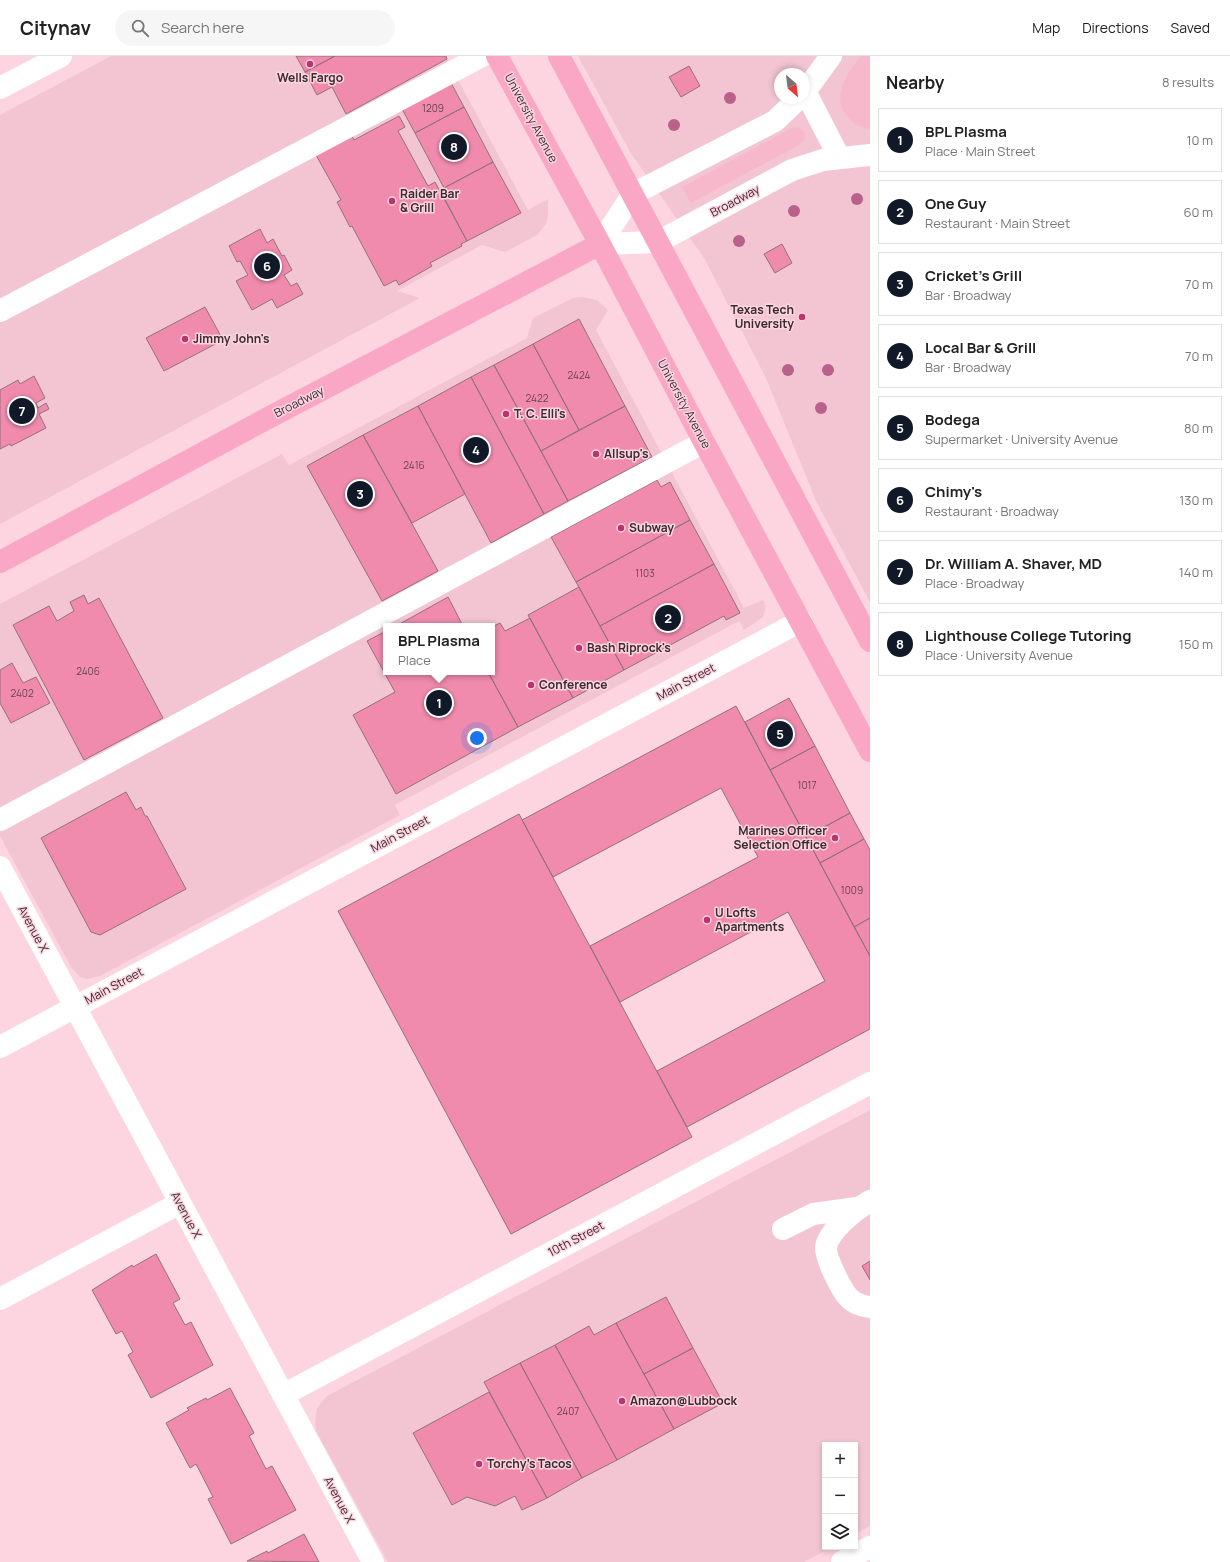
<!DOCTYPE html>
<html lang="en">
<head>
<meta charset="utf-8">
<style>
	body { margin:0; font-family:Manrope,sans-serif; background:#f6f6f6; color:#222 }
	.controls { position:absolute; right:12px; bottom:12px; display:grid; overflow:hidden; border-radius:0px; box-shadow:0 2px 6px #0003 }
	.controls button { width:36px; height:36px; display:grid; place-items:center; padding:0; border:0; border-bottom:1px solid #e0e0e0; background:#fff; color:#222; font:20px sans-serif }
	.compass { position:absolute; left:774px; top:12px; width:36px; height:36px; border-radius:50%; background:#fff; box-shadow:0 2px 6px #0003; rotate:152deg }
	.you { position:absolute; left:477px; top:682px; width:14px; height:14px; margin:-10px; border:3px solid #fff; border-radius:50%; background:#1a73e8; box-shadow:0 0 0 6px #1a73e833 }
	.badge { display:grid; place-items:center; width:26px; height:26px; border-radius:50%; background:#111827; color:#fff; font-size:13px; font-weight:700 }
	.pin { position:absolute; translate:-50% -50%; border:2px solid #fff; box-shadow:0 1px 4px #0006 }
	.popup { position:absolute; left:383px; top:567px; width:112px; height:52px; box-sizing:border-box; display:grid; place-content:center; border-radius:0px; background:#fff; filter:drop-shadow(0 1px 3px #0005); font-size:13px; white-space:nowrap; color:#767676 }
	.popup b { font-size:15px; color:#222 }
	.popup::after { content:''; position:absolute; left:50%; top:100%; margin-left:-8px; border:8px solid transparent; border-top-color:#fff }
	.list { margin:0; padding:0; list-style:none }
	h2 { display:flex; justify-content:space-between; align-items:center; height:52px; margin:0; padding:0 16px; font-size:17px }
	h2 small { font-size:13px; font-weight:400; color:#767676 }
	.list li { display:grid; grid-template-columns:26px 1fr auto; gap:12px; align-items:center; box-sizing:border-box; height:64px; margin:0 8px 8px; padding:0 8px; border:1px solid #e0e0e0; border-radius:0px }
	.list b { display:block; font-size:15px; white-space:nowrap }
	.list p { margin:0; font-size:13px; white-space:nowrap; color:#767676 }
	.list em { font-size:13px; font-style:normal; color:#767676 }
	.icon { flex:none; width:22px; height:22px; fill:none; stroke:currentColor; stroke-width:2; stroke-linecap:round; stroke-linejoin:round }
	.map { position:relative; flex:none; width:870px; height:1506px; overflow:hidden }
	header { display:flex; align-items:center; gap:24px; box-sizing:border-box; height:56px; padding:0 20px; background:#fff; border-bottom:1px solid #e0e0e0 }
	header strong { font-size:19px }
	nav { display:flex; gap:22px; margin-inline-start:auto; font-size:14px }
	.search { width:280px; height:36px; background:#f6f6f6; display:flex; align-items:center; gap:10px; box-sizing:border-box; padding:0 14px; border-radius:22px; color:#767676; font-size:15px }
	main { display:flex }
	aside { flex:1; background:#fff }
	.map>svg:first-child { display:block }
	.built { fill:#f3c5d3; fill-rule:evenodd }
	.green { fill:#f8b8cc }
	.building { fill:#f18bae; stroke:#94717c }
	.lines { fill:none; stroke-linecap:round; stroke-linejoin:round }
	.minor { stroke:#fff; stroke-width:22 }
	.major { stroke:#faa7c6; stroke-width:22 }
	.tree { fill:#b9618b }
	.poi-dot { fill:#bc336e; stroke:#fdd5e1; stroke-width:1.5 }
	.labels { text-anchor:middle; stroke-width:3; stroke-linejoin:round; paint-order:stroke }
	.number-label { font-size:10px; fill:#68434f }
	.poi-label { font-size:12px; font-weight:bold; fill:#3a2b2f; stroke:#fdd5e1; text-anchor:start }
	.street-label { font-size:12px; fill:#3a2b2f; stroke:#fdd5e1 }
</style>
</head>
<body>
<header>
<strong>Citynav</strong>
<div class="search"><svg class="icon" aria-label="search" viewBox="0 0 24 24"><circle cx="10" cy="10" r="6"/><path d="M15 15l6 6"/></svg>Search here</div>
<nav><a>Map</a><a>Directions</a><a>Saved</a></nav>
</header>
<main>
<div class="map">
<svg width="870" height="1506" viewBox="0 0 870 1506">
	<rect width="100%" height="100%" fill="#fdd5e1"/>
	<!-- built -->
	<path class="built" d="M111 0H446L449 5 0 244V59Z
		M578 0H870V546L817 447 765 320 704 202 630 96ZM780 18H804V42H780Z
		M456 20 528 154 548 143V160L546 168 537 179 505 196 482 189 397 235 420 242 0 468V263Z
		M582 241 597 244 608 254 596 274 744 552 763 544 766 550 763 561 744 574 739 565 395 749 400 759 100 920 87 923 80 921 71 911 0 780V548L282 398 289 409 527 282 533 262 573 242ZM386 570H492V616H386Z
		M870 1054V1470L855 1478V1389H825V1491H832L804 1506H388L316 1375 315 1365 317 1352 327 1340Z"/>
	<!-- green -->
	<path class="green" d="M861 0H870V73C861 72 855 69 849 62 829 43 847 17 861 0Z
		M794 71 800 72 805 77V83L801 88 691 147 682 131Z"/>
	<!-- building -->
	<path class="building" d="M296 0H335L305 16Z
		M335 0H446L447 3 346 58 332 31 317 39 305 16Z
		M689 10 700 30 681 41 669 21Z
		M451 27 464 51 415 77 402 53Z
		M464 51 493 106 444 132 415 77Z
		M399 60 405 71 398 75 428 130 435 126 467 185 461 188 462 190 430 207 432 210 399 229 396 224 384 230 352 170 350 171 337 146 341 144 316 99 352 80 354 84Z
		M493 106 521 157 467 185 440 134Z
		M260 173 267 187 273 183 282 200 284 199 292 214 284 219 291 230 297 227 303 238 277 252 272 243 252 254 236 225 248 219 240 205 237 206 229 190Z
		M782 188 792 207 775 217 764 198Z
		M205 251 223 284 164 315 146 282Z
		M579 263 625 350 579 374 533 288Z
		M533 288 579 374 541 395 494 309Z
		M494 309 568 445 544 458 471 321Z
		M34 320 45 342 36 347 38 352 46 347 49 353 39 358 46 372 11 390 10 388 0 393V334L18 324 20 328Z
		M471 321 544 458 491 487 418 350Z
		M418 350 465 438 412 467 363 379Z
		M625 350 652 401 568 445 541 395Z
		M363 379 438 515 382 545 307 410Z
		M657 424 661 431 670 426 690 464 576 526 551 481Z
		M690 464 714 508 600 570 576 526Z
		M714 508 740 557 726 564 724 560 624 614 600 570Z
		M579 531 624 614 573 642 528 559Z
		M84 539 88 548 99 542 163 662 84 704 13 569 49 550 57 565 74 555 70 546Z
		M448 541 463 570H396Z
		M530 562 573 642 518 671 488 616H492V571L500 567 505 575Z
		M386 575V616H488L518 671 396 738 353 659 395 636 367 585Z
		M12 607 23 627 36 621 50 647 11 667 0 647V614Z
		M789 642 815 690 770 714 745 666Z
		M736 650 870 900V973L687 1071 657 1015 825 925 788 856 620 946 590 890 758 801 721 732 553 821 522 764Z
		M815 690 850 757 806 781 770 714Z
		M126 736 136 754 141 751 145 760H147L186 833 100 879 91 876 41 782Z
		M850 757 864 783 820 807 806 781Z
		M519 758 692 1081 511 1178 338 855Z
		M864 783 870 794V862L854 871 820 807Z
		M870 862V900L854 871Z
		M156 1198 180 1243 173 1247 185 1269 191 1266 213 1309 151 1342 128 1299 133 1296 122 1275 116 1278 92 1234 132 1209 133 1211Z
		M870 1205V1224L862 1210Z
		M666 1241 693 1292 644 1318 616 1267Z
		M616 1267 674 1373 617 1404 555 1289 589 1270 594 1279Z
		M555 1289 617 1404 582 1422 520 1307Z
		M693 1292 723 1347 674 1373 644 1318Z
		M520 1307 582 1422 547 1442 484 1326Z
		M230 1332 254 1377 249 1380 266 1413 272 1410 296 1454 231 1488 208 1443 213 1441 196 1408 190 1412 166 1367 189 1354 187 1352 206 1342 207 1344Z
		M489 1336 547 1442 522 1454 515 1440 495 1450 467 1441 452 1449 413 1377Z
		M304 1478 319 1506 247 1505 267 1495 268 1497Z"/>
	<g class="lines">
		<!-- minor -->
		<path class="minor" d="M0 32 61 0
			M805 35 839 101
			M804 37 831 0
			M600 188 658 186 792 114 823 104 870 99
			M600 188 633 138 775 65 799 42
			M0 255 482 0
			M0 764 704 386
			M0 811 373 1506
			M0 991 801 565
			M870 1145C856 1153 829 1174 826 1191 825 1201 841 1233 848 1241 854 1248 862 1250 870 1251
			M783 1173 813 1158 857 1152
			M0 1243 180 1147
			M283 1339 870 1027
			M842 1506 870 1491"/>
		<!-- major -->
		<path class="major" d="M497 0 600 188 704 386 870 695
			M559 0 870 585
			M0 506 268 362 600 188"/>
	</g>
	<!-- trees -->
	<g class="tree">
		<circle cx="730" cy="42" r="6"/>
		<circle cx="674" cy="69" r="6"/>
		<circle cx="857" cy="143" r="6"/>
		<circle cx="794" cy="155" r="6"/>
		<circle cx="739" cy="185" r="6"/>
		<circle cx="788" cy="314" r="6"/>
		<circle cx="828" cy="314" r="6"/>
		<circle cx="821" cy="352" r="6"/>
	</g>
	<!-- markers -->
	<g class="poi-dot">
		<circle cx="310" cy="8" r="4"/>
		<circle cx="392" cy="145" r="4"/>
		<circle cx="802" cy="261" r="4"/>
		<circle cx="185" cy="283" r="4"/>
		<circle cx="506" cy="358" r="4"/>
		<circle cx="596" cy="398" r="4"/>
		<circle cx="621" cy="472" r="4"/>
		<circle cx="579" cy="592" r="4"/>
		<circle cx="531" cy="629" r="4"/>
		<circle cx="835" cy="782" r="4"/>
		<circle cx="707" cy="864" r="4"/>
		<circle cx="622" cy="1345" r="4"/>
		<circle cx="479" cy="1408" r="4"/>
	</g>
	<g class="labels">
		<!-- number labels -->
		<g class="number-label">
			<text x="433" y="56">1209</text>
			<text x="579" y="323">2424</text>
			<text x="537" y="346">2422</text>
			<text x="414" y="413">2416</text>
			<text x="645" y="521">1103</text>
			<text x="88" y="619">2406</text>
			<text x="22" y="641">2402</text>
			<text x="807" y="733">1017</text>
			<text x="852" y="838">1009</text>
			<text x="568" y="1359">2407</text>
		</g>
		<!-- poi labels -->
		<g class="poi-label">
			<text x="310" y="26" text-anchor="middle">Wells Fargo</text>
			<text x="400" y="142">Raider Bar<tspan x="400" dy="14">&amp; Grill</tspan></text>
			<text x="794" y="258" text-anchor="end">Texas Tech<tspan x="794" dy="14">University</tspan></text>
			<text x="193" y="287">Jimmy John's</text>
			<text x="514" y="362">T. C. Elli's</text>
			<text x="604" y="402">Allsup's</text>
			<text x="629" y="476">Subway</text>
			<text x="587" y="596">Bash Riprock's</text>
			<text x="539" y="633">Conference</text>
			<text x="827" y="779" text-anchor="end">Marines Officer<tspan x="827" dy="14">Selection Office</tspan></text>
			<text x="715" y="861">U Lofts<tspan x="715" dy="14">Apartments</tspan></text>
			<text x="630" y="1349">Amazon@Lubbock</text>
			<text x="487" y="1412">Torchy's Tacos</text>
		</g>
		<!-- street labels -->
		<g class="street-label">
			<text transform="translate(531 62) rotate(62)" y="4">University Avenue</text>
			<text transform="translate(735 145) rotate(-28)" y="4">Broadway</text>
			<text transform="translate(299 346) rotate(-27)" y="4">Broadway</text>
			<text transform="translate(684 348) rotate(62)" y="4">University Avenue</text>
			<text transform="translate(686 626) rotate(-28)" y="4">Main Street</text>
			<text transform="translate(400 778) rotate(-28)" y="4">Main Street</text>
			<text transform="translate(33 873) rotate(62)" y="4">Avenue X</text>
			<text transform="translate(114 930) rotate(-28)" y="4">Main Street</text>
			<text transform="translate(186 1159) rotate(62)" y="4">Avenue X</text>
			<text transform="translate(576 1183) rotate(-28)" y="4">10th Street</text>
			<text transform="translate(339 1444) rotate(62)" y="4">Avenue X</text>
		</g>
	</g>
</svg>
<div class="controls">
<button>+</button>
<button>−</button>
<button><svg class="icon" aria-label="layers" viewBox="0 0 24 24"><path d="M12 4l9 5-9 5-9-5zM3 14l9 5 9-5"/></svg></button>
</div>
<svg class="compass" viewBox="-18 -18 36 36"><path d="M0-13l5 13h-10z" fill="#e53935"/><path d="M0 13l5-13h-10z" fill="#767676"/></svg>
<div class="you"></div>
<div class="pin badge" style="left:439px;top:647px">1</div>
<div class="popup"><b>BPL Plasma</b>Place</div>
<div class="pin badge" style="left:668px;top:562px">2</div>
<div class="pin badge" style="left:360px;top:438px">3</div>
<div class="pin badge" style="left:476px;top:394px">4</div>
<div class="pin badge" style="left:780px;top:678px">5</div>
<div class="pin badge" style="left:267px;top:210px">6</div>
<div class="pin badge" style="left:22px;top:355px">7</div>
<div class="pin badge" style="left:454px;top:91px">8</div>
</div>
<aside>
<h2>Nearby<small>8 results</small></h2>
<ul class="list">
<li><span class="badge">1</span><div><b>BPL Plasma</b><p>Place · Main Street</p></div><em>10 m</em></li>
<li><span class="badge">2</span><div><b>One Guy</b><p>Restaurant · Main Street</p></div><em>60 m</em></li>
<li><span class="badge">3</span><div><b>Cricket's Grill</b><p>Bar · Broadway</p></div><em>70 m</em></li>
<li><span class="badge">4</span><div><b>Local Bar &amp; Grill</b><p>Bar · Broadway</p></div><em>70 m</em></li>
<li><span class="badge">5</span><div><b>Bodega</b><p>Supermarket · University Avenue</p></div><em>80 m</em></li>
<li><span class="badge">6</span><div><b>Chimy's</b><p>Restaurant · Broadway</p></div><em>130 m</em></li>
<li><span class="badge">7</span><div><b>Dr. William A. Shaver, MD</b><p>Place · Broadway</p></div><em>140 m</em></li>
<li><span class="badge">8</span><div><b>Lighthouse College Tutoring</b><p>Place · University Avenue</p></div><em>150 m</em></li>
</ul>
</aside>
</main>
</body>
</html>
